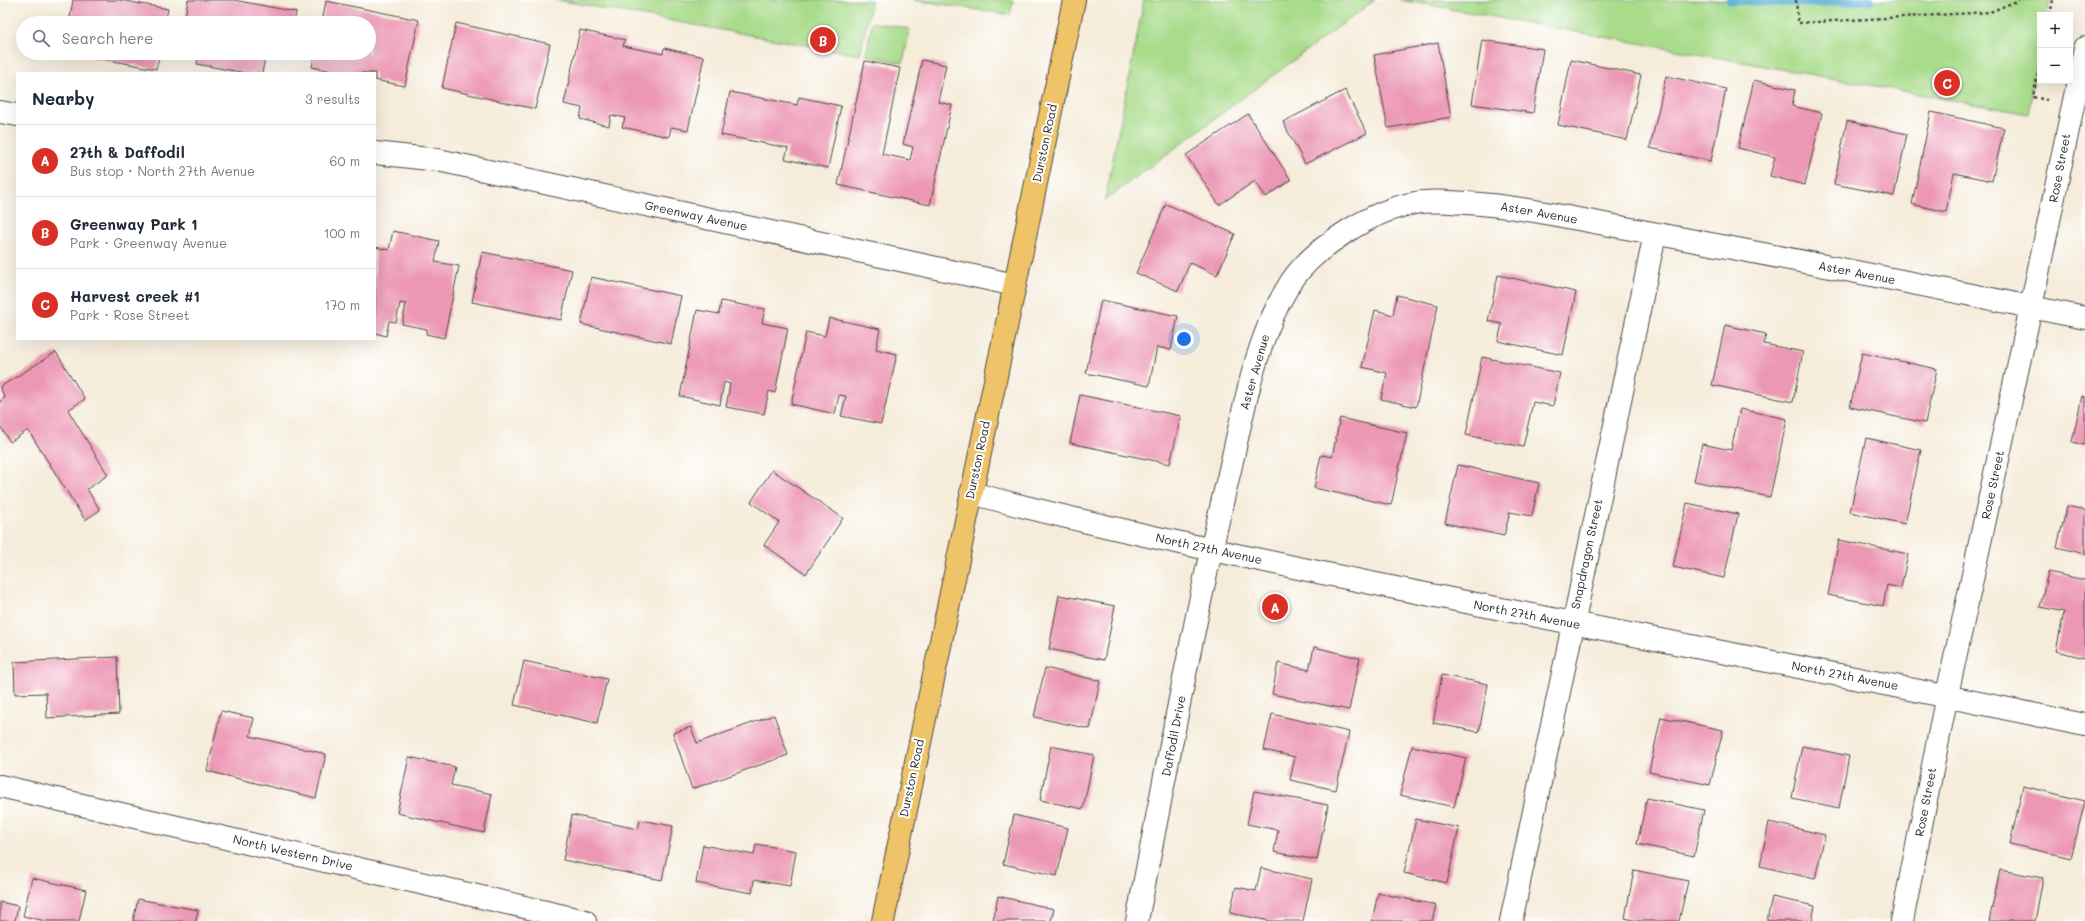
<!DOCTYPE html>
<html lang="en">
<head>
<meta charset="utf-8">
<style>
	body { margin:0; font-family:Mali,sans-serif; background:#f6f6f7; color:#1f2937 }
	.controls { position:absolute; right:12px; top:12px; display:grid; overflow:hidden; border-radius:0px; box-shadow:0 4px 16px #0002 }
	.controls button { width:36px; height:36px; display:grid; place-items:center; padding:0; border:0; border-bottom:1px solid #e0e1e3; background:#fff; color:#1f2937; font:20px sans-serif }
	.you { position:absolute; left:1184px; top:339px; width:14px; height:14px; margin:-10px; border:3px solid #fff; border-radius:50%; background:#1a73e8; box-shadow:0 0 0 6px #1a73e833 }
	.badge { display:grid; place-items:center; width:26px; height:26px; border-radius:50%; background:#d93025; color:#fff; font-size:13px; font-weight:700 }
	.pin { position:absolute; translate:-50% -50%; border:2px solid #fff; box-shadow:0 1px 4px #0006 }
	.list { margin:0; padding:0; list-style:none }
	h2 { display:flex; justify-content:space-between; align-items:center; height:52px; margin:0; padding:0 16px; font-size:17px }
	h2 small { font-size:13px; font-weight:400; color:#747a83 }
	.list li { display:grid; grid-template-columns:26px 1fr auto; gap:12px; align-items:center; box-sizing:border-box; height:72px; padding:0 16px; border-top:1px solid #e0e1e3 }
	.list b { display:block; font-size:15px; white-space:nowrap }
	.list p { margin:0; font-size:13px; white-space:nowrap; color:#747a83 }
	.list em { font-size:13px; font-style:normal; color:#747a83 }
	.icon { flex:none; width:22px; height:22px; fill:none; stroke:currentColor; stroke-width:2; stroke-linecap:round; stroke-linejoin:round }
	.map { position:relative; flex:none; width:2085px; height:921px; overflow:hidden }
	.search { position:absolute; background:#fff; box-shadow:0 4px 16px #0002; left:16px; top:16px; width:360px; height:44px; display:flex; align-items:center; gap:10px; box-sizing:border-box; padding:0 14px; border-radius:22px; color:#747a83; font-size:15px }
	.panel { position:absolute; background:#fff; box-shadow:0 4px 16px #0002; left:16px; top:72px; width:360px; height:268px; border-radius:0px }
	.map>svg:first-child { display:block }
	.green { fill:#a8db8a; stroke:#6a835a }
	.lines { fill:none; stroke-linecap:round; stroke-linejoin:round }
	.stream { stroke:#53acd0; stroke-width:9 }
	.building { fill:#ec97b4 }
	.minor-casing { stroke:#494845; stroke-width:24 }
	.major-casing { stroke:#494845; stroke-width:24 }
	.path { stroke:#494845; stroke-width:2.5; stroke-dasharray:3 3; stroke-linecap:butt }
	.minor { stroke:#fff; stroke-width:22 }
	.major { stroke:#efc469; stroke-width:22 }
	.labels { text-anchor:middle; stroke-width:4; stroke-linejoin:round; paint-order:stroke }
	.street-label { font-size:12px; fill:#2b2b2b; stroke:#fff }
</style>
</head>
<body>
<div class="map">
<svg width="2085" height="921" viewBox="0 0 2085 921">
	<rect width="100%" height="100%" fill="#fff"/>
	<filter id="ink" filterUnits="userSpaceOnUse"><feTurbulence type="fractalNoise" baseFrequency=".025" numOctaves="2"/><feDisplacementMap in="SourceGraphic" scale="8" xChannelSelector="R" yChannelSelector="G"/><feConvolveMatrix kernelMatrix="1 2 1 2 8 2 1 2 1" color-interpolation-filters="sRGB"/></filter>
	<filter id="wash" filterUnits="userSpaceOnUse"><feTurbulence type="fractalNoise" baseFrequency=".012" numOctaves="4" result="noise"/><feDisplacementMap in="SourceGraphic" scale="16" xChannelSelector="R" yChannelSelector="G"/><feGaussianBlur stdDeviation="0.9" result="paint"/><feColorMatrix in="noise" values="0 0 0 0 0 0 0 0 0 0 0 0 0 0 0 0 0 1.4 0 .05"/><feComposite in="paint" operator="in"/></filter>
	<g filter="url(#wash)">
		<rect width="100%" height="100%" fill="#f5ecda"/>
		<!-- green -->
		<path class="green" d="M556 0H872L860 55Z
			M914 0H1013L1010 15Z
			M1144 0H1375L1105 200Z
			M1401 0H2050L2047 15H2040V53L2028 114Z
			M872 22 910 29 903 63 866 55Z"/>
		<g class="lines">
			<!-- stream -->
			<path class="stream" d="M1730 0 1804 3 1870 0"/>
		</g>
		<g id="blocks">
			<!-- building -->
			<path class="building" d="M73 0H120L168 9 165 23H69Z
				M188 0H234L296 12 294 23H184Z
				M326 1 419 20 405 86 375 80V73H342L312 67 315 53H369V23H322Z
				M456 23 550 44 535 109 442 88Z
				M580 30 625 40 623 46 663 54 664 48 704 57 688 130 671 127 669 137 622 127 625 118 611 115 609 126 580 119 582 108 564 104Z
				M1482 40 1543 49 1533 113 1472 104Z
				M1438 43 1451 117 1388 128 1374 55Z
				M71 53H160L156 69Z
				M199 53H266L262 73H245L197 64Z
				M273 53H288V57Z
				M922 60 946 65 938 102 952 105 930 205 838 185 865 61 900 68 882 154 910 160 913 147 903 144Z
				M1571 60 1641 75 1627 140 1558 125Z
				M1666 76 1726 89 1711 161 1650 148Z
				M1754 80 1795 90 1792 106 1822 113 1805 185 1770 176 1775 157 1738 148Z
				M1345 90 1367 133 1305 164 1283 122Z
				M730 92 797 105 799 97 841 106 828 168 785 159 788 148 721 135Z
				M1931 112 2004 128 1992 181 1954 173 1946 212 1912 204Z
				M1248 114 1291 180 1266 197 1255 181 1219 205 1186 155Z
				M1847 121 1907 134 1894 196 1834 184Z
				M1166 204 1235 234 1217 275 1190 263 1178 291 1136 273Z
				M393 231 439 241 435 262 459 266 444 338 426 334 427 329 402 324 406 304 400 303 396 322 389 321 386 336 375 333V247L389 250Z
				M482 252 572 270 561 320 472 302Z
				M1498 275 1576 292 1563 355 1498 341 1502 324 1488 321Z
				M591 277 681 296 671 344 581 324Z
				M1397 295 1438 305 1416 407 1381 399 1387 373 1362 367 1375 310 1393 315Z
				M1101 300 1178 316 1171 350 1157 347 1149 386 1086 373Z
				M721 301 765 309 762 323 788 328 775 393 769 391 764 414 726 407 730 384 724 382 720 405 680 396 697 310 719 314Z
				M829 318 880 329 876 349 897 354 881 424 841 416 846 396 839 395 835 414 791 404 806 332 825 336Z
				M1725 325 1766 334 1764 344 1803 352 1793 402 1712 385Z
				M56 352 85 399 68 410 108 475 87 489 100 510 85 520 28 430 10 442 0 426V401L5 398 0 387Z
				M1862 353 1937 369 1925 423 1850 407Z
				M1482 357 1560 373 1553 406 1533 402 1523 447 1466 435Z
				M1080 395 1181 416 1170 464 1070 443Z
				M2082 396 2085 397V445L2072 442Z
				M1740 409 1787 419 1770 497 1694 481 1702 444 1731 450Z
				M1340 418 1407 433 1391 505 1314 488 1321 455 1332 457Z
				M1866 438 1921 450 1905 524 1850 512Z
				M1458 465 1539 483 1532 516 1510 512 1504 536 1445 523Z
				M772 470 843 518 806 574 764 545 779 522 751 502Z
				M1687 503 1738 514 1724 578 1673 567Z
				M2067 506 2085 510V554L2057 547Z
				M1839 540 1908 554 1901 588 1887 585 1883 606 1828 595Z
				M2048 572 2085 580V658L2056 651 2064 612 2040 607Z
				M1059 595 1115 606 1104 660 1049 649Z
				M1314 647 1360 658 1349 710 1272 694 1278 663 1309 670Z
				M117 657 119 714 47 718 46 693 15 694 14 662Z
				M524 661 607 679 597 723 514 705Z
				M1045 668 1100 681 1090 729 1034 717Z
				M1442 675 1488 684 1479 732 1433 723Z
				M221 711 254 718 250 736 326 754 316 798 207 771Z
				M1272 714 1349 732 1336 790 1290 780 1295 757 1264 750Z
				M774 715 788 755 692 789 673 733 691 727 697 743Z
				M1661 717 1723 730 1710 785 1649 772Z
				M1051 746 1094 755 1083 809 1040 800Z
				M1412 746 1466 758 1454 807 1400 795Z
				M1802 746 1849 756 1839 808 1792 798Z
				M409 757 455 767 451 785 492 794 484 833 397 813Z
				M2023 786 2085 801 2071 858 2010 844Z
				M1254 791 1328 805 1317 860 1274 852 1278 830 1247 824Z
				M1647 798 1704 810 1694 856 1637 844Z
				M572 815 638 829 640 820 673 826 662 880 563 860Z
				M1014 815 1068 828 1057 876 1003 864Z
				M1416 819 1459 828 1447 883 1404 873Z
				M1769 822 1825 835 1815 879 1760 866Z
				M756 844 796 851 790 886 754 880 752 893 696 883 703 845 754 855Z
				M1261 868 1312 879 1303 921H1270L1230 913 1236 887 1256 891Z
				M1634 870 1688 881 1679 921H1637L1625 918Z
				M2000 870 2043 878 2035 921H1989Z
				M32 878 86 890 79 921H46L23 916Z
				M1378 893 1436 905 1432 921H1372Z
				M998 896 1054 909 1051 921H993Z
				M1772 897 1815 906 1812 921H1767Z
				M138 899 198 910 196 921H133Z
				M0 902 18 906 15 921H0Z"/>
		</g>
	</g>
	<g filter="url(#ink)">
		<use href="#blocks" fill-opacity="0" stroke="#494845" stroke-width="1"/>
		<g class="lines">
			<defs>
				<path id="minor" d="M0 112 17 115
					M375 153 438 160 1015 285
					M971 493C1100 527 1231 554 1361 581 1602 630 1844 674 2085 725
					M0 786 585 921
					M1137 921C1166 772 1193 622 1229 474 1244 410 1255 338 1291 282 1314 247 1373 210 1415 203 1432 200 1449 202 1467 203 1517 206 1566 217 1615 226 1772 255 1929 286 2085 318
					M1511 921 1655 234
					M1902 921 1947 695 2031 307 2085 48"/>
				<path id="major" d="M883 921 1074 0"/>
			</defs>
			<!-- minor casing -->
			<use href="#minor" class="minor-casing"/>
			<!-- major casing -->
			<use href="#major" class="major-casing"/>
			<!-- path -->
			<path class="path" d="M1796 0 1798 23 1990 12 2019 0
				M2050 15 2053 0
				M2040 62 2033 97 2047 100"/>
			<!-- minor -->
			<use href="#minor" class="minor"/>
			<!-- major -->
			<use href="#major" class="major"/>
		</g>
	</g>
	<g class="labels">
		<!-- street labels -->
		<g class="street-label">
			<text transform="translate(1045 143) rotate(-78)" y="4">Durston Road</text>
			<text transform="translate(2060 168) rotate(-79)" y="4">Rose Street</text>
			<text transform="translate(1539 213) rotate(10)" y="4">Aster Avenue</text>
			<text transform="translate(696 216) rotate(12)" y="4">Greenway Avenue</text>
			<text transform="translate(1857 273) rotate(11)" y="4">Aster Avenue</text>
			<text transform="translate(1255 372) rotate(-74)" y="4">Aster Avenue</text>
			<text transform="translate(978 460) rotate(-78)" y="4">Durston Road</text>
			<text transform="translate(1993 485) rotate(-78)" y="4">Rose Street</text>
			<text transform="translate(1209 549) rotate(12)" y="4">North 27th Avenue</text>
			<text transform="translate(1587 554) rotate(-78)" y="4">Snapdragon Street</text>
			<text transform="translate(1527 615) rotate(11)" y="4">North 27th Avenue</text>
			<text transform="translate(1845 676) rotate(11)" y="4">North 27th Avenue</text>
			<text transform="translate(1174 736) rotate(-79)" y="4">Daffodil Drive</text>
			<text transform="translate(912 778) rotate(-78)" y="4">Durston Road</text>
			<text transform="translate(1926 802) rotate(-79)" y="4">Rose Street</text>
			<text transform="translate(293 853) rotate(13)" y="4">North Western Drive</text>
		</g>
	</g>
</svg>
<div class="controls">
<button>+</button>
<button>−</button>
</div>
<div class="you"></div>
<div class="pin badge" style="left:1275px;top:607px">A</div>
<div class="pin badge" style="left:823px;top:40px">B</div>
<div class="pin badge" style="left:1947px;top:83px">C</div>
<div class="search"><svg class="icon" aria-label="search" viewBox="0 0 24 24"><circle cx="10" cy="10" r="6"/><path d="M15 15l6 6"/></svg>Search here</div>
<section class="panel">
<h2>Nearby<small>3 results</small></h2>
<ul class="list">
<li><span class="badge">A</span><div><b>27th &amp; Daffodil</b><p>Bus stop · North 27th Avenue</p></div><em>60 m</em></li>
<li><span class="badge">B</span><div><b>Greenway Park 1</b><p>Park · Greenway Avenue</p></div><em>100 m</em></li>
<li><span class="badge">C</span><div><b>Harvest creek #1</b><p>Park · Rose Street</p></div><em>170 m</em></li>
</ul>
</section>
</div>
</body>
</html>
